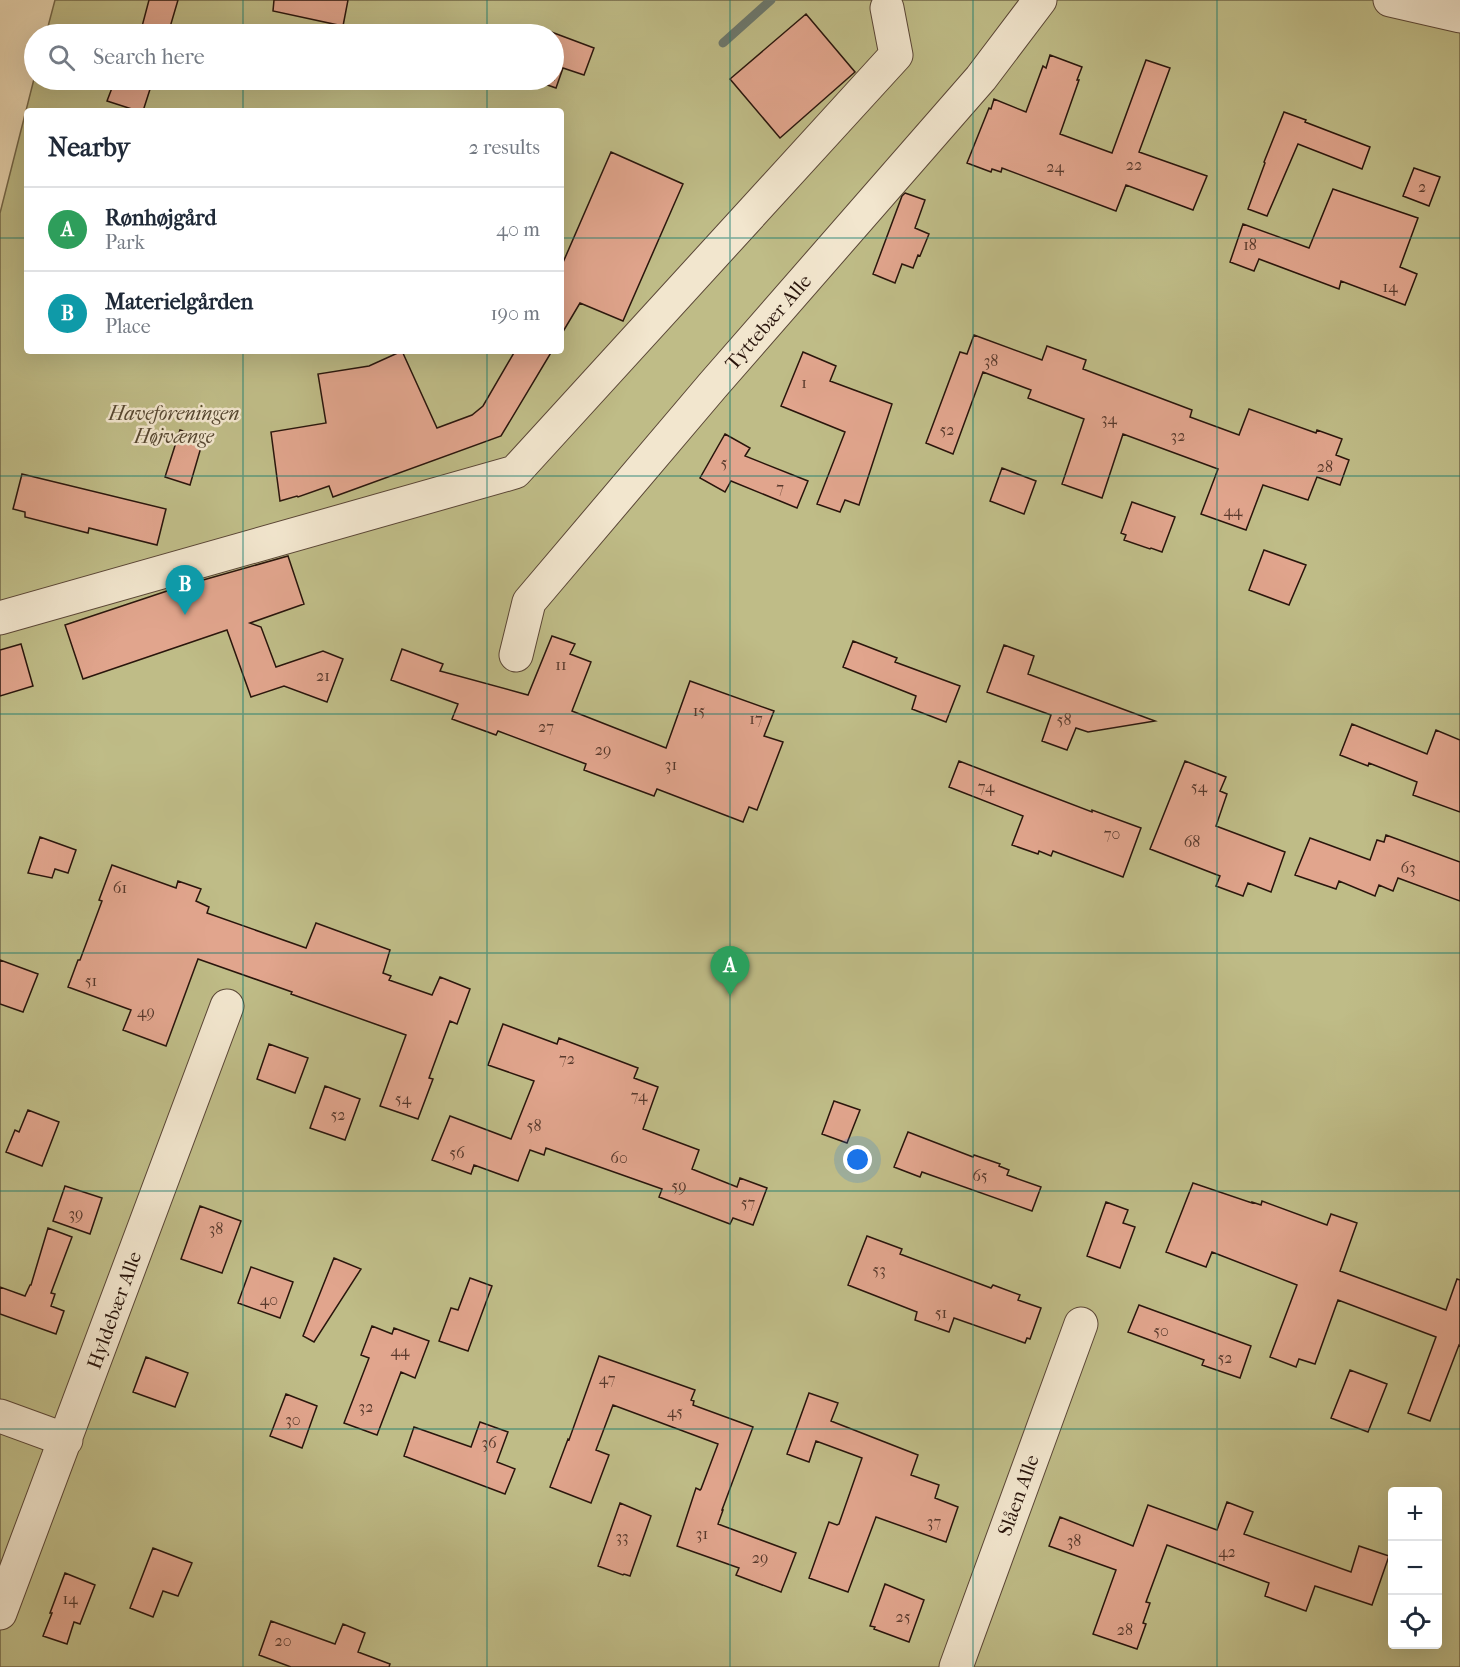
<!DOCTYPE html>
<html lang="en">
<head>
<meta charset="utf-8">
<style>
	body { margin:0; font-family:"IM FELL French Canon",serif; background:#f2f2f3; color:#1f2937 }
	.controls { position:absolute; right:18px; bottom:18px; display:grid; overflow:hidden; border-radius:6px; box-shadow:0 6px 24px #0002 }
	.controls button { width:54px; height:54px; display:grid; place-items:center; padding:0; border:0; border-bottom:2px solid #e0e1e3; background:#fff; color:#1f2937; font:30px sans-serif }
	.you { position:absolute; left:858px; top:1160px; width:21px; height:21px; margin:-15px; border:4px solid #fff; border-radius:50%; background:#1a73e8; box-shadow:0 0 0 9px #1a73e833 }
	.badge { display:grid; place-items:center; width:39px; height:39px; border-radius:50%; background:#ea580c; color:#fff; font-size:20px; font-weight:700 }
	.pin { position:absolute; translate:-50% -50px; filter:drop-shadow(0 2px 3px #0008) }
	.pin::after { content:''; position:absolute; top:32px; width:21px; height:18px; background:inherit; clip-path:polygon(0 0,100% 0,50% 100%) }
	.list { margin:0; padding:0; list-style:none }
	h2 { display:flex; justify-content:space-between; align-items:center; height:78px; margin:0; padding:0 24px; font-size:26px }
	h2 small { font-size:20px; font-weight:400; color:#747a83 }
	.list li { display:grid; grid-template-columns:39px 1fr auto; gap:18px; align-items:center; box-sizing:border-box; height:84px; padding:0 24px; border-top:2px solid #e0e1e3 }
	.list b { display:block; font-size:22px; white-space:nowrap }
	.list p { margin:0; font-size:20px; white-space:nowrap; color:#747a83 }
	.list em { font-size:20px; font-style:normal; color:#747a83 }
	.icon { flex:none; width:33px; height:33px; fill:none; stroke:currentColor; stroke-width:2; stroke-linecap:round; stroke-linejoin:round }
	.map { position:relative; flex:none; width:1460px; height:1667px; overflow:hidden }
	.search { position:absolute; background:#fff; box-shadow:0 6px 24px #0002; left:24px; top:24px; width:540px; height:66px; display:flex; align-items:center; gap:15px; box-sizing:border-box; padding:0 21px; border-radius:33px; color:#747a83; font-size:22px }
	.panel { position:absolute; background:#fff; box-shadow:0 6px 24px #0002; left:24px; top:108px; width:540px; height:246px; border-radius:6px }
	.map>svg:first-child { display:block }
	.green { fill:#bfbc87; stroke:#74684a; stroke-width:1.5; fill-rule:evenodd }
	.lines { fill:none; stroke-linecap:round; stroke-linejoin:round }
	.stream { stroke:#6c786d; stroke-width:9 }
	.building { fill:#e1a58d; stroke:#29150c; stroke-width:1.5 }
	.minor-casing { stroke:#5a4636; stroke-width:35 }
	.minor { stroke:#f2e6ce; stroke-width:33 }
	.grid { fill:none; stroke:#0f766e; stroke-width:1.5; stroke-opacity:0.55 }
	.labels { text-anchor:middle; stroke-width:5; stroke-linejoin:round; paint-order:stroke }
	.number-label { font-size:16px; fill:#57392c }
	.street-label { font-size:20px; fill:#29150c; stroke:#f2e6ce }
	.park-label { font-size:20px; font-style:italic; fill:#564731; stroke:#f2e6ce }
</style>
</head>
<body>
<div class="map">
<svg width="1460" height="1667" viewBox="0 0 1460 1667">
	<rect width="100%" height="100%" fill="#ebd8b3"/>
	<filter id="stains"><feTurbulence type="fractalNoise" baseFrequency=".00333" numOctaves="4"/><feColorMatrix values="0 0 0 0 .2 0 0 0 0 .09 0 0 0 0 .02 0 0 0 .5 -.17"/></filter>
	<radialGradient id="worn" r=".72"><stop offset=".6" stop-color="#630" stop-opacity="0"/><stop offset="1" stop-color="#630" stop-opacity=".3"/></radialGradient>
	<!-- green -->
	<path class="green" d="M55 0H1460V1667H0V213L34 79 554 80V34H46ZM27 111H561V351H27ZM1392 1492H1438V1644H1392Z"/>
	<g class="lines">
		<!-- stream -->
		<path class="stream" d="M723 43 771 0"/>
	</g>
	<!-- building -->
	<path class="building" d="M149 0H178L168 34H140Z
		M274 0H348L343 26 273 11Z
		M806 14 855 72 780 138 730 79Z
		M546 30 594 48 584 75 563 68 556 88 533 80H554V34H545Z
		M1050 55 1082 67 1077 80H1079L1060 134 1112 153 1146 60 1170 68 1139 152 1207 176 1193 210 1126 185 1116 211 1002 168 1001 172 992 169 991 172 967 163 989 108 991 109 994 99 1026 112 1043 66 1046 68Z
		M115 80H153L143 111H138L107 101Z
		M1284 112 1306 120 1305 122 1370 147 1362 169 1298 144 1267 216 1248 209 1265 163 1264 162Z
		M611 152 683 184 623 321 580 303 561 335V267Z
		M1414 168 1440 177 1429 206 1403 196Z
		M1333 189 1418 218 1400 267 1417 274 1405 305 1341 281 1339 289 1259 259 1254 271 1230 262 1243 224 1309 248Z
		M905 193 925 200 915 228 929 234 920 256 918 255 913 268 902 264 895 283 873 274 902 196Z
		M974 335 1042 360 1047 346 1086 360 1083 369 1192 410 1190 417 1239 435 1249 409 1316 433 1317 430 1342 439 1336 455 1349 460 1340 485 1317 477 1308 500 1263 485 1246 530 1201 514 1218 469 1123 434 1102 498 1062 484 1084 419 1028 398 1031 390 983 372 953 454 926 443 960 352 967 354Z
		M402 351 437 428 472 415 483 406 515 351H552L501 436 333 497 329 486 298 497 297 496 280 501 271 432 326 423 318 374 369 366Z
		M803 352 836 366 830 381 892 404 859 505 845 500 840 512 817 504 845 432 781 406Z
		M180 430 204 437 190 485 165 477Z
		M725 434 750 448 745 456 808 481 797 508 731 481 725 492 700 478Z
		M1002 468 1036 481 1024 514 990 501Z
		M22 474 166 509 157 545 89 528 88 533 25 517V512L13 509Z
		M1132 502 1175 517 1162 552 1151 548 1150 549 1124 540 1126 535 1121 533Z
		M1264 550 1306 565 1289 605 1249 590Z
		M288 556 304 604 250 623 261 627 276 667 323 651 343 659 327 702 284 686 251 697 227 630 83 679 65 625 182 586Z
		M552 636 575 644 570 654 591 662 572 711 666 748 690 681 774 711 764 736 783 742 757 810 749 807 743 822 657 789 654 796 584 770 586 764 498 731 496 735 452 719 458 704 391 680 402 649 443 664 440 671 528 695Z
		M853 641 897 658 895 662 960 686 946 722 912 709 916 696 843 667Z
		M21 644 33 686 0 696V650Z
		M1004 645 1034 656 1028 674 1155 721 1088 732 1076 728 1067 750 1042 741 1051 715 987 692Z
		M1352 724 1427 754 1436 730 1460 740V812L1413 795 1417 782 1369 763 1368 766 1340 755Z
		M959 761 1092 812V810L1141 828 1123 877 1053 851 1051 856 1039 851 1038 854 1012 845 1023 816 949 787Z
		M1185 761 1226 777 1220 791 1227 794 1216 826 1285 852 1271 892 1248 883 1243 896 1216 886 1220 876 1150 849Z
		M1386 835 1460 862V901L1398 878 1393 891 1379 885 1375 896 1339 881 1336 889 1295 875 1310 838 1370 860 1377 840 1384 842Z
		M40 837 76 850 68 873 55 869 52 878 28 873Z
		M112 865 176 888 178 881 201 889 196 901 209 907 207 913 306 948 316 923 390 950 383 973 391 976 389 980 432 995 440 977 470 989 457 1024 450 1021 429 1078 433 1079 418 1119 380 1106 406 1035 291 994 292 992 198 959 166 1046 123 1030 131 1010 68 987 78 960H80L102 901 99 900Z
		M0 960 38 974 23 1012 0 1004Z
		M503 1024 557 1044 559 1038 638 1068 634 1078 658 1087 643 1129 699 1150 692 1169 737 1187 740 1178 767 1188 753 1225 733 1218 730 1224 659 1197 662 1189 546 1148 544 1155 530 1150 518 1181 474 1165 471 1174 432 1160 450 1116 511 1139 534 1081 488 1065Z
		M269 1044 308 1058 295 1093 257 1079Z
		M325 1086 360 1099 345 1140 310 1128Z
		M834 1101 860 1110 847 1143 822 1134Z
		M28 1110 59 1122 42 1166 6 1152 15 1130 19 1132Z
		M908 1132 973 1157 974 1155 1000 1164 999 1166 1009 1170 1007 1175 1041 1187 1032 1211 922 1172 920 1177 894 1167Z
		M1193 1183 1252 1203V1202L1261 1205 1262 1201 1327 1225 1331 1214 1357 1223 1340 1271 1446 1310 1457 1279 1460 1280V1346L1459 1345 1430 1421 1408 1413 1436 1337 1338 1300 1315 1364 1299 1359 1296 1367 1270 1357 1297 1285 1212 1252 1206 1267 1166 1252Z
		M65 1186 102 1198 90 1234 53 1221Z
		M1106 1202 1128 1210 1123 1223 1135 1227 1120 1268 1087 1256Z
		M200 1206 241 1221 222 1273 181 1259Z
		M48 1228 72 1237 51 1293 55 1294 51 1306 64 1311 56 1334 0 1314V1287L25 1296 30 1285H31Z
		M867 1236 902 1249 900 1254 991 1288 993 1285 1020 1295 1018 1300 1041 1308 1030 1339 1027 1338 1025 1343 954 1318 949 1332 915 1320 917 1312 848 1285Z
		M334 1258 361 1269 314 1342 303 1336Z
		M251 1267 293 1282 280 1318 238 1303Z
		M470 1278 492 1286 468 1351 439 1341 451 1308 458 1310Z
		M1139 1305 1251 1346 1240 1378 1202 1365 1204 1360 1128 1332Z
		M372 1326 392 1334 394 1328 429 1341 415 1378 401 1372 377 1435 344 1423 369 1358 361 1355Z
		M599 1356 695 1390 691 1400 694 1401 693 1405 753 1427 722 1510H723L718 1524 796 1553 781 1592 736 1575 739 1568 677 1546 696 1488 700 1490 701 1489 718 1444 613 1405 596 1450 609 1455 591 1503 550 1487 568 1439 569 1440Z
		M146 1357 188 1373 175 1407 133 1392Z
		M1350 1370 1387 1384 1368 1432 1331 1418Z
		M809 1393 838 1403 831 1421 918 1455 911 1475 939 1485 935 1498 958 1507 946 1542 876 1517 848 1592 809 1578 829 1522 837 1525 839 1524 862 1458 816 1441 809 1462 787 1454Z
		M286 1394 317 1406 302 1448 270 1436Z
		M480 1422 508 1432 497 1462 515 1469 505 1494 404 1456 414 1427 471 1447Z
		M1227 1502 1253 1512 1244 1534 1351 1572 1359 1546 1389 1556 1372 1605 1315 1586 1306 1611 1265 1596 1269 1583 1167 1545 1146 1602 1150 1603 1143 1623 1146 1624 1137 1649 1093 1634 1116 1570 1049 1546 1060 1517 1133 1546 1148 1505 1217 1530Z
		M620 1503 651 1516 630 1576 624 1574 623 1575 598 1566Z
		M153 1548 192 1563 178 1596 163 1591 153 1617 130 1608Z
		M65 1573 95 1585 80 1624 74 1622 67 1644 43 1636 52 1613H50Z
		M885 1584 924 1600 909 1642 874 1629 875 1627 870 1626Z
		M271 1621 335 1644 343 1624 365 1633 358 1652 390 1664 389 1667H291L259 1655Z"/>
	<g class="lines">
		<defs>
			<path id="minor" d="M1390 0 1460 16
				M0 618 515 472 896 55 887 8
				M516 655 529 602 713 385 981 78 1040 0
				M0 1416 66 1440
				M0 1613 227 1006
				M956 1667 1081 1324"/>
		</defs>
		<!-- minor casing -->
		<use href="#minor" class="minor-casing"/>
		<!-- minor -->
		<use href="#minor" class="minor"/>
	</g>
	<!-- grid -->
	<path class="grid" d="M243 0V34M487 0V34M730 0V1667M973 0V1667M1217 0V1667M243 80V111M487 80V111M0 238H27M561 238H1460M243 351V1667M487 351V1667M0 476H1460M0 714H1460M0 953H1460M0 1191H1460M0 1429H1460"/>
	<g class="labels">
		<!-- number labels -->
		<g class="number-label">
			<text x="1134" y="170">22</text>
			<text x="1055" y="172">24</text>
			<text x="1422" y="192">2</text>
			<text x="1250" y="250">18</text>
			<text x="1390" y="292">14</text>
			<text x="991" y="366">38</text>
			<text x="804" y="388">1</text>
			<text x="1109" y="424">34</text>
			<text x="947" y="435">52</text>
			<text x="1178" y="441">32</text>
			<text x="724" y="468">5</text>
			<text x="1325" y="472">28</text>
			<text x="780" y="493">7</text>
			<text x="1233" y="516">44</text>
			<text x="561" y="670">11</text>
			<text x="323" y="681">21</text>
			<text x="699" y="716">15</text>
			<text x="756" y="724">17</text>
			<text x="1064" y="725">58</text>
			<text x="546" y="732">27</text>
			<text x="603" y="755">29</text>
			<text x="671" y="770">31</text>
			<text x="986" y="792">74</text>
			<text x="1199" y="792">54</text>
			<text x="1112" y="839">70</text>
			<text x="1192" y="847">68</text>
			<text x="1408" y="873">63</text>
			<text x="120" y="893">61</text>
			<text x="91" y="986">51</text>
			<text x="146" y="1017">49</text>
			<text x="567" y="1064">72</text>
			<text x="639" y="1101">74</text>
			<text x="403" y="1104">54</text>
			<text x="338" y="1120">52</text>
			<text x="534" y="1131">58</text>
			<text x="457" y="1158">56</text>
			<text x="619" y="1163">60</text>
			<text x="980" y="1181">65</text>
			<text x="679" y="1191">59</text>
			<text x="748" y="1208">57</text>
			<text x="76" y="1219">39</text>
			<text x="216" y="1234">38</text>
			<text x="879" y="1275">53</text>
			<text x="269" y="1305">40</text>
			<text x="941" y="1318">51</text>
			<text x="1161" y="1336">50</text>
			<text x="400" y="1356">44</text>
			<text x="1225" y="1363">52</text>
			<text x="607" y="1384">47</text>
			<text x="366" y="1412">32</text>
			<text x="675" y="1417">45</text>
			<text x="293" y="1425">30</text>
			<text x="489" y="1448">36</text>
			<text x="934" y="1527">37</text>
			<text x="702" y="1539">31</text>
			<text x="622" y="1542">33</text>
			<text x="1074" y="1546">38</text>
			<text x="1227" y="1557">42</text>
			<text x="760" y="1563">29</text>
			<text x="70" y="1604">14</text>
			<text x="903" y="1622">25</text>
			<text x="1125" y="1635">28</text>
			<text x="283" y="1646">20</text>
		</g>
		<!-- street labels -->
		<g class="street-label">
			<text transform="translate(768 322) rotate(-49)" y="7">Tyttebær Alle</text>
			<text transform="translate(114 1310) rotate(-70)" y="7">Hyldebær Alle</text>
			<text transform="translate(1018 1495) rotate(-70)" y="7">Slåen Alle</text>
		</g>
		<!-- park labels -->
		<g class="park-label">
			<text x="174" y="420">Haveforeningen<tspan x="174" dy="23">Højvænge</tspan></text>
		</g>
	</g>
	<rect width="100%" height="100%" filter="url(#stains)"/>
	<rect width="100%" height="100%" fill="url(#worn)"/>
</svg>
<div class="controls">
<button>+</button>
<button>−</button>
<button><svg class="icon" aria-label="locate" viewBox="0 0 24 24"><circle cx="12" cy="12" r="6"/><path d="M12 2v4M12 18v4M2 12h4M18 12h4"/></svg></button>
</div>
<div class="you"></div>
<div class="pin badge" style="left:730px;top:996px;background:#2e9e5b">A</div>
<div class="pin badge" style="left:185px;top:615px;background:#0f9aa8">B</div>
<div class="search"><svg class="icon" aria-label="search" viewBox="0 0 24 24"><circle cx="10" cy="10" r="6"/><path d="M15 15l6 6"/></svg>Search here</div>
<section class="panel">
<h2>Nearby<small>2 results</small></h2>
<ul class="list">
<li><span class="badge" style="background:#2e9e5b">A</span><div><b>Rønhøjgård</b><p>Park</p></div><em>40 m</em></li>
<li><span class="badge" style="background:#0f9aa8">B</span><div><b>Materielgården</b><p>Place</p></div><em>190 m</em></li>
</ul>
</section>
</div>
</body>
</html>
